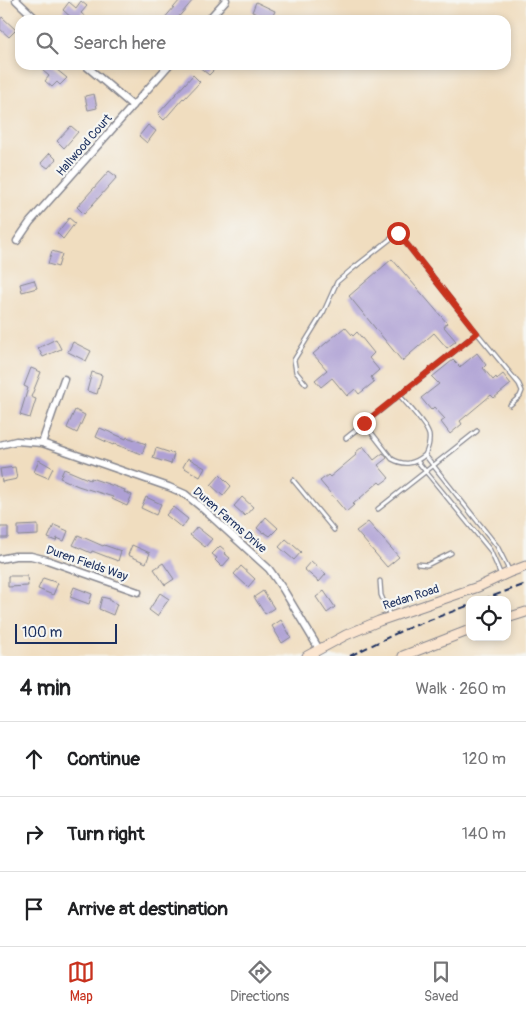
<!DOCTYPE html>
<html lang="en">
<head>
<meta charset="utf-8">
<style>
	body { margin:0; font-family:Pangolin,sans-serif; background:#f2f2f2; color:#202124 }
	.controls { position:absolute; right:15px; bottom:15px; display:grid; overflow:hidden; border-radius:10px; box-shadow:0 2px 8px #0003 }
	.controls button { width:45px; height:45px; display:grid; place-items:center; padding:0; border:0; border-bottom:1px solid #e0e0e0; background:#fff; color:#202124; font:25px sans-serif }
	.scale { position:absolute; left:15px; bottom:12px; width:102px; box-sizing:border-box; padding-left:5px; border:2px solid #1b2f5e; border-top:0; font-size:14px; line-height:18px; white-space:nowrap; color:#1b2f5e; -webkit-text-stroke:4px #f6f6f2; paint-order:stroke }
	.stop { position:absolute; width:15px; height:15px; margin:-11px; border:4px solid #c8321e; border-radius:50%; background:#fff }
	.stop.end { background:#c8321e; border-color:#fff; box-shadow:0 1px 5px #0008 }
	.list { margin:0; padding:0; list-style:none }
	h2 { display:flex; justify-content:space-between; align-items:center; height:65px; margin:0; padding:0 20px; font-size:21px }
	h2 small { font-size:16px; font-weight:400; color:#757577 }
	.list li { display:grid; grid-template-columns:32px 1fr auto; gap:15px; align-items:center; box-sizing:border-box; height:75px; padding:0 20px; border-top:1px solid #e0e0e0 }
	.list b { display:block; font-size:19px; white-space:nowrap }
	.list em { font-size:16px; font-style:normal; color:#757577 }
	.icon { flex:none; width:28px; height:28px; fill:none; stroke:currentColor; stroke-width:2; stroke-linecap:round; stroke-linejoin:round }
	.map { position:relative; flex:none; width:526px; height:656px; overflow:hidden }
	.search { position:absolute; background:#fff; box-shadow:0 2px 8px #0003; left:15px; right:15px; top:15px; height:55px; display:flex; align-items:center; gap:12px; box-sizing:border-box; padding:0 18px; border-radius:15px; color:#757577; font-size:19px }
	.sheet { height:290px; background:#fff }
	nav { display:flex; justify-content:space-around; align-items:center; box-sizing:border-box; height:70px; border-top:1px solid #e0e0e0; background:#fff; font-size:14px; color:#757577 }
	nav a { display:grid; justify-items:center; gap:2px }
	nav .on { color:#c8321e }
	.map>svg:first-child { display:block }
	.building { fill:#aea0d4 }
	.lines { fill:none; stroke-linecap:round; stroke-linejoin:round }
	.service-casing { stroke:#86868e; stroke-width:5.5 }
	.minor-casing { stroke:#86868e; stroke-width:9 }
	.secondary-casing { stroke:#86868e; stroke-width:11 }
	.service { stroke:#fff; stroke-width:3 }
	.minor { stroke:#fff; stroke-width:6 }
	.secondary { stroke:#fbe5cf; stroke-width:9 }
	.rail { stroke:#1b2f5e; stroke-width:2; stroke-dasharray:8 4; stroke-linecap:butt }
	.route { stroke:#c8321e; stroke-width:6 }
	.labels { text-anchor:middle; stroke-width:4.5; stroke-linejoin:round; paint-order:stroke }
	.street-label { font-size:12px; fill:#1b2f5e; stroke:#f6f6f2 }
</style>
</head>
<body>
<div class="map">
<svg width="526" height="656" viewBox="0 0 526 656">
	<rect width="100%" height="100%" fill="#f6f6f2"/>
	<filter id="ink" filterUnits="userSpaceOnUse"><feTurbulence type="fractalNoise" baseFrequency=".02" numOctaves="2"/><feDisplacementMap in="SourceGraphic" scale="10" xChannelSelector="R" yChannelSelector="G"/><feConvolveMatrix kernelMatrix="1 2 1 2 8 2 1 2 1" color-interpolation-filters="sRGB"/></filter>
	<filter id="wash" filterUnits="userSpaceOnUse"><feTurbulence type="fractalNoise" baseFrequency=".0096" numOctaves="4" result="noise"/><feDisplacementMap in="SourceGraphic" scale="20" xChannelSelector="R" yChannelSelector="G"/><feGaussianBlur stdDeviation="1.12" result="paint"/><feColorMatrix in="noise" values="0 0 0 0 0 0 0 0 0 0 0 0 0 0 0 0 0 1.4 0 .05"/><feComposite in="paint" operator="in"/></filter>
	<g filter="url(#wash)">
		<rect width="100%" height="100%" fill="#f0ddbf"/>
		<g id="blocks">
			<!-- building -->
			<path class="building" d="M180 0H193L176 20H163Z
				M81 1 87 6 81 13 89 20H74L63 10 69 2 76 8Z
				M256 2 275 11 271 20 252 12Z
				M2 17 16 30 9 37 0 29V20Z
				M46 65H51L67 78 60 85 57 82 52 87 45 81 49 76 42 70Z
				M197 65H212L216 68 209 75Z
				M193 75 200 82 184 99 183 98 164 120 158 114Z
				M94 94 97 108 88 110 85 96Z
				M148 125 156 131 147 143 139 136Z
				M71 126 78 132 64 148 57 141Z
				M50 153 56 159 48 168 41 163Z
				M109 171 117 177 84 214 77 207Z
				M69 218 75 223 63 239 57 233Z
				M52 251 62 254 58 267 48 264Z
				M392 259 447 323 444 327 456 341 447 348 434 333 402 361 349 296Z
				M34 280 37 288 22 292 20 284Z
				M345 327 353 336 357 332 374 353 369 358 379 370 371 377 374 382 359 394 355 389 347 396 332 378 321 387 315 380 327 370 313 354Z
				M56 339 61 349 43 357 38 348Z
				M73 342 91 351 86 361 68 352Z
				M477 353 486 365 483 368 493 380 496 377 497 379 503 374 511 384 494 398 491 395 460 421 462 424 450 434 441 422 445 419 434 407 431 410 421 398 439 384 432 377 453 360 460 367Z
				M31 368 41 372 31 397 36 399 30 418 20 415 28 388 24 386Z
				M92 372 102 375 97 394 87 391Z
				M75 410 85 415 77 433 67 428Z
				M100 428 126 439 127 437 146 444 142 454 114 444 113 445 96 437Z
				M363 446 374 460 383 453 387 458 378 465 389 478 381 484 379 482 353 504 354 505 346 512 320 481 328 475 330 477 356 455 355 453Z
				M156 448 174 454 171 464 153 458Z
				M188 458 205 468 200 477 183 467Z
				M39 460 53 468 48 478 34 472Z
				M15 467 17 479 2 482 0 469Z
				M64 469 90 480 91 478 125 490 124 492 132 495 127 506 112 499 113 497 78 486 60 478Z
				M220 475 231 486 223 496 211 485Z
				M146 497 161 504 156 515 141 508Z
				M242 497 253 507 245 516 234 506Z
				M173 507 188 519 182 528 166 515Z
				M266 517 278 528 270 536 264 532 263 533 257 528Z
				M368 522 399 557 387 567 356 531Z
				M38 525V535L18 536V526Z
				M54 525 68 531 64 541 57 538 56 541 48 538Z
				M0 527H8V538H0Z
				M197 527 212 539 205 547 190 535Z
				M78 535 103 546 104 545 121 551 118 561 92 551 91 553 73 545Z
				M286 539 301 552 294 560 279 547Z
				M132 545 150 553 146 563 128 555Z
				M220 546 226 551 224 553 230 558 222 567 215 560 217 558 212 554Z
				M311 561 326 574 319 582 304 569Z
				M163 563 174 579 165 585 154 569Z
				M241 566 255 579 248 587 234 574Z
				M8 576H27L28 586 8 587Z
				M43 578 58 583 53 595 38 589Z
				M74 587 92 594 89 604 70 597Z
				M263 591 274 608 265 614 254 597Z
				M324 591 335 607 327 613 316 597Z
				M160 593 169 599 157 616 149 610Z
				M102 597 110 599V601L117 604 113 615 99 609Z
				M281 620 291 637 282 643 272 626Z"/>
		</g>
	</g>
	<g filter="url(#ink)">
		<use href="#blocks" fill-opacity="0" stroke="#86868e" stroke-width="1"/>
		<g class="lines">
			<defs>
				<path id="service" d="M306 384 296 372 294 360 324 311 337 282 351 270 398 233 477 333
					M399 395C407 404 426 424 429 435 430 442 428 449 425 455L497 546 509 570
					M364 423 392 459C405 466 414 464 425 455
					M346 438 477 333 519 384 522 391 520 396 510 405
					M418 462 490 550 501 575
					M293 480 334 530
					M378 509 477 431
					M418 564 427 565 451 553
					M380 581 381 595 390 616"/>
				<path id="minor" d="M16 0 37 20
					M208 20 226 0
					M85 65 133 106
					M17 241 30 222 169 65
					M42 443 64 379
					M0 445 16 441 42 443 169 487 185 494 201 507 269 569 283 589 319 649
					M0 559 15 556H31L47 560 138 592"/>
				<path id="secondary" d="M507 618 526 612
					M307 656 346 635 379 621 478 587 510 572 526 566
					M403 656 470 630"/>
			</defs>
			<!-- service casing -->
			<use href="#service" class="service-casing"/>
			<!-- minor casing -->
			<use href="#minor" class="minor-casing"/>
			<!-- secondary casing -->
			<use href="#secondary" class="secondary-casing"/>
			<!-- service -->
			<use href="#service" class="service"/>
			<!-- minor -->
			<use href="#minor" class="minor"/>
			<!-- secondary -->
			<use href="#secondary" class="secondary"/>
			<!-- rail -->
			<path class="rail" d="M482 600 526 584
				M350 656 403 630 470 605"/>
		</g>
	</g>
	<g class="lines" filter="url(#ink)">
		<!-- route -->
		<path class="route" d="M364 423 477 333 398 233"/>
	</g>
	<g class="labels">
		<!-- street labels -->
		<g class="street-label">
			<text transform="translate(84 145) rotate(-49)" y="4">Hallwood Court</text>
			<text transform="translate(230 520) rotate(41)" y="4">Duren Farms Drive</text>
			<text transform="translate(87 563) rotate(19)" y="4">Duren Fields Way</text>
			<text transform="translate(411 597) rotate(-18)" y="4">Redan Road</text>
		</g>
	</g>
</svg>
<div class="controls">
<button><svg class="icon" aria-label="locate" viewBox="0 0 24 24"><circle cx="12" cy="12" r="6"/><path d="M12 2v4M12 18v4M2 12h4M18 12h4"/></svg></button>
</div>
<div class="scale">100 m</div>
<div class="stop" style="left:398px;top:233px"></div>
<div class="stop end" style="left:364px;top:423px"></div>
<div class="search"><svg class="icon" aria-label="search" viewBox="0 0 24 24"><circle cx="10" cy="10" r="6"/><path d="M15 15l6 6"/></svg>Search here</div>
</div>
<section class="sheet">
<h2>4 min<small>Walk · 260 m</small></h2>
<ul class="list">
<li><svg class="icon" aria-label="ahead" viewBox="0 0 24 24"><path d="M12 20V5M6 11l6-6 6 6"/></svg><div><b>Continue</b></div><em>120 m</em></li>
<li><svg class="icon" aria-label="right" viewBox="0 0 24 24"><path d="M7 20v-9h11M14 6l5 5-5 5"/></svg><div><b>Turn right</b></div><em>140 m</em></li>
<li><svg class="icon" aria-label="arrive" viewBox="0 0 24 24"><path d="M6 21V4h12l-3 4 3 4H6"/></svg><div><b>Arrive at destination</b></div></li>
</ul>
</section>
<nav>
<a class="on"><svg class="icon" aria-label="map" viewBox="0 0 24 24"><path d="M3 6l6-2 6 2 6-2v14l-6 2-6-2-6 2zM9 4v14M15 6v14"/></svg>Map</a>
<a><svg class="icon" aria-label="directions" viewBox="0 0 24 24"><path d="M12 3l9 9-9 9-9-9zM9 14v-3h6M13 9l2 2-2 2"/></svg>Directions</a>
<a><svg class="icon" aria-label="saved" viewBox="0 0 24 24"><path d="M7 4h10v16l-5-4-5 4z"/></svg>Saved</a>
</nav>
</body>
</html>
